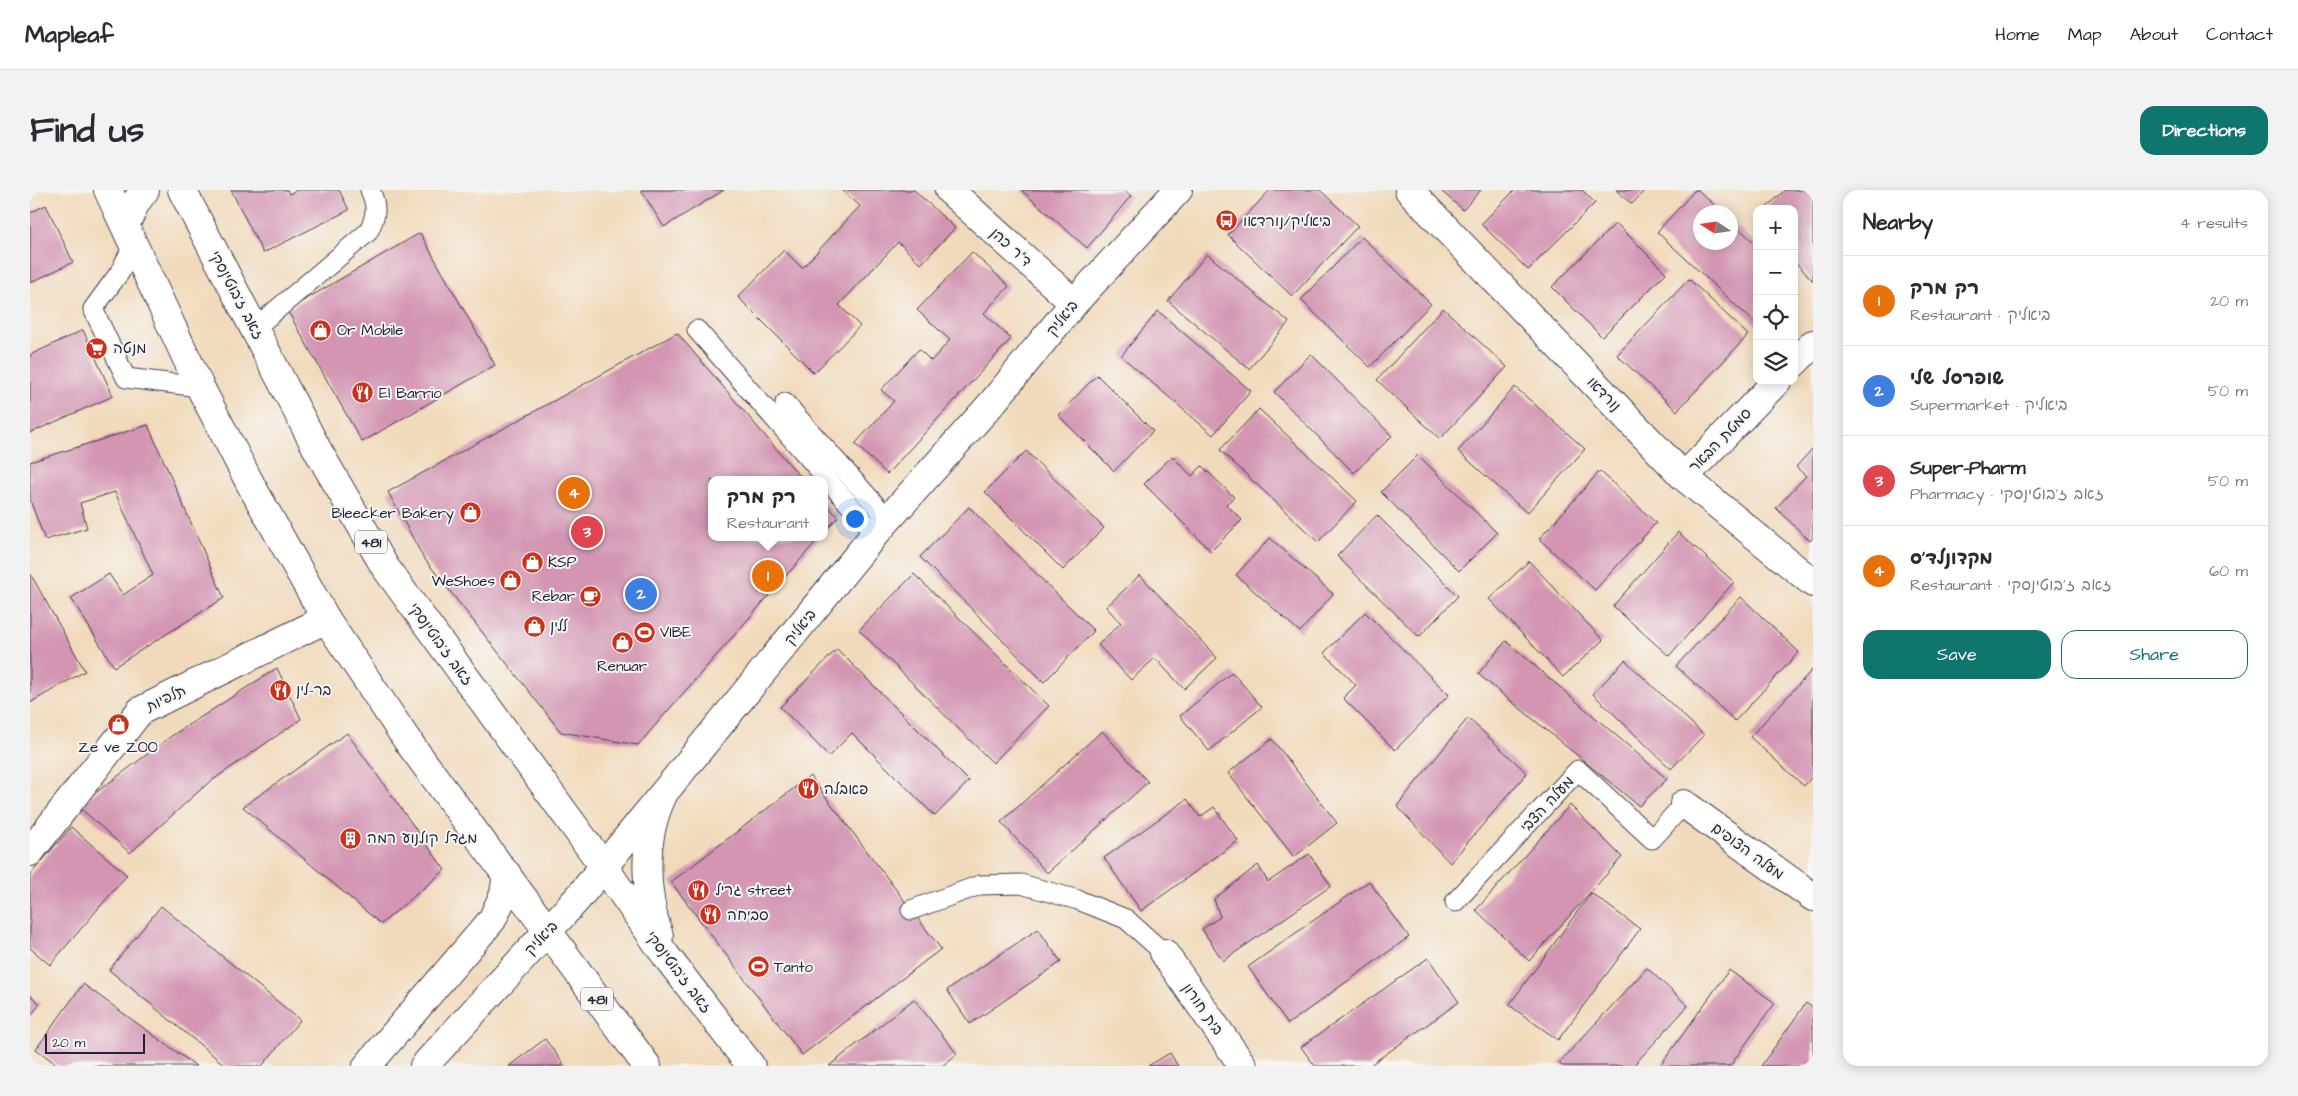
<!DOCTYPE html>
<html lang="en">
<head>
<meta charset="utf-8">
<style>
	body { margin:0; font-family:"Architects Daughter","Playpen Sans Hebrew",sans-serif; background:#f2f2f3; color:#2b2b33 }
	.controls { position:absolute; right:15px; top:15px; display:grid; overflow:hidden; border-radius:10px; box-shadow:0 2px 12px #0003 }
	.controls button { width:45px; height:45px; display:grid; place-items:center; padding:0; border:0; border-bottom:1px solid #e1e1e2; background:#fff; color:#2b2b33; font:25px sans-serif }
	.compass { position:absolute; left:1663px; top:15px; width:45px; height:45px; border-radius:50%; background:#fff; box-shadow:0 2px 12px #0003; rotate:282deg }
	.scale { position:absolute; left:15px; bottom:12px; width:100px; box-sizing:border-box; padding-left:5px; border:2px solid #22223b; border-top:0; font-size:14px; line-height:18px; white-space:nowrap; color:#22223b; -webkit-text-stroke:4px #f6f6f2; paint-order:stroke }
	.you { position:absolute; left:824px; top:328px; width:18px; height:18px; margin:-12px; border:4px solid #fff; border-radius:50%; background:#1a73e8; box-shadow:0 0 0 8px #1a73e833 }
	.badge { display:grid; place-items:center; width:32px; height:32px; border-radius:50%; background:#0f766e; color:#fff; font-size:16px; font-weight:700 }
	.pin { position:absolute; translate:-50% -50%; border:2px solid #fff; box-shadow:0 1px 5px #0006 }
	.popup { position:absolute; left:678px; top:286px; width:120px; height:65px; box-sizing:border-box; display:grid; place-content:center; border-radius:10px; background:#fff; filter:drop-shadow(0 1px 4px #0005); font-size:16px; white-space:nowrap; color:#7c7c81 }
	.popup b { font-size:19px; color:#2b2b33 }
	.popup::after { content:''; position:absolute; left:50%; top:100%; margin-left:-10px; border:10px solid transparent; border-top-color:#fff }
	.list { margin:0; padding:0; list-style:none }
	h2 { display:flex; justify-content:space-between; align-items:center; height:65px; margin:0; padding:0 20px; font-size:21px }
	h2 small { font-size:16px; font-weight:400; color:#7c7c81 }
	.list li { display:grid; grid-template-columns:32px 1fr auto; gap:15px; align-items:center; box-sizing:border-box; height:90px; padding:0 20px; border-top:1px solid #e1e1e2 }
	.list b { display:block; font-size:19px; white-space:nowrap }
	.list p { margin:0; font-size:16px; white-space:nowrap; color:#7c7c81 }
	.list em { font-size:16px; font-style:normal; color:#7c7c81 }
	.actions { display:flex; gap:10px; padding:15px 20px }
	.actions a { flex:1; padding:11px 0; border:1px solid #0f766e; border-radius:15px; text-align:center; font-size:18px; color:#0f766e }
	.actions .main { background:#0f766e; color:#fff }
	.icon { flex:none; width:28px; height:28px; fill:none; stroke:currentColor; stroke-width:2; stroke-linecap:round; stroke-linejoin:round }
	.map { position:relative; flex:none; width:1783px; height:876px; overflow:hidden; border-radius:15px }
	header { display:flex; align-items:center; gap:30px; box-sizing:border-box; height:70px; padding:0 25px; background:#fff; border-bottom:1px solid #e1e1e2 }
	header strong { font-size:24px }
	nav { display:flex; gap:28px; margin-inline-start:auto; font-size:18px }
	.intro { display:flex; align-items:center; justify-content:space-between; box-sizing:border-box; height:120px; padding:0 30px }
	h1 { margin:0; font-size:35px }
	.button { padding:12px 22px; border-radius:15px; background:#0f766e; color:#fff; font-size:18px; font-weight:700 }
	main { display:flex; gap:30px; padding:0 30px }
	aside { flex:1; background:#fff; border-radius:15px; box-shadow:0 2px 12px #0003 }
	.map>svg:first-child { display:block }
	.building { fill:#d395b2 }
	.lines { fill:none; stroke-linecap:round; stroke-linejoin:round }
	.lane-casing { stroke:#413e4e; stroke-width:21 }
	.street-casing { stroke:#413e4e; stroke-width:30 }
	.secondary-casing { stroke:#413e4e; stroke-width:30 }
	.primary-casing { stroke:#413e4e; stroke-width:30 }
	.lane { stroke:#fff; stroke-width:19 }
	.street { stroke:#fff; stroke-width:28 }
	.secondary { stroke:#fff; stroke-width:28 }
	.primary { stroke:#fff; stroke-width:28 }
	.labels { text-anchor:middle; stroke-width:4; stroke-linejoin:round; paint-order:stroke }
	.shield { fill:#f6f6f2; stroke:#626272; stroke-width:1 }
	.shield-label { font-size:14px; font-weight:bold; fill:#22223b }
	.poi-label { font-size:15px; fill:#22223b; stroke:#f6f6f2; text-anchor:start }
	.street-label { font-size:15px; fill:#22223b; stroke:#f6f6f2 }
</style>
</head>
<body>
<header>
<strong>Mapleaf</strong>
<nav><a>Home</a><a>Map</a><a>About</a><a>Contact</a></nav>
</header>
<div class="intro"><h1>Find us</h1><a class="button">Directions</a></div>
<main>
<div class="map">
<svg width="1783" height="876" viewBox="0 0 1783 876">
	<rect width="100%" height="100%" fill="#f6f6f2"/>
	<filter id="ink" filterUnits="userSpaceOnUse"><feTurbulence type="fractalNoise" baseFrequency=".02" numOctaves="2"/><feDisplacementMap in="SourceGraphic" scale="10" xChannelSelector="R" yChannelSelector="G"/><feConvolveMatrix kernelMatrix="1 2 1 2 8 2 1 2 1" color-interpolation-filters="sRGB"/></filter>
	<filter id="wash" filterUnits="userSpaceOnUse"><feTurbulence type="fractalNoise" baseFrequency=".0096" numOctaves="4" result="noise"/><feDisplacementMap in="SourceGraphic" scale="20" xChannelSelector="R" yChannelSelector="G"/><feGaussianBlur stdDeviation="1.12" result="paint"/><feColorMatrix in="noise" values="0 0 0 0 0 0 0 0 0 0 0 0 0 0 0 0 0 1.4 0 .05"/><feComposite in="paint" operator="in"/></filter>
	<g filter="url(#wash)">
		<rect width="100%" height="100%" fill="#f1dabb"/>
		<g id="blocks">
			<!-- building -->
			<path class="building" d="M201 0H257L259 4 267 0H309L319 20 233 63Z
				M611 0H694L634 37Z
				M812 0H884L925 38 891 74 868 52 809 115 830 136 784 183 708 107 754 60 772 78 830 16Z
				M991 0H1094L1101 6 1057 58Z
				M1240 0H1290L1328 36 1262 106 1198 45Z
				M1410 0H1451L1433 20Z
				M1485 0H1552L1565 13 1498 80 1451 34Z
				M1586 0H1615L1602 14Z
				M1665 0H1668L1692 22H1670V52H1700V30L1727 55V135L1627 42Z
				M1755 0H1778L1783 6V91L1764 71V19H1735Z
				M16 15 43 72 0 93V23Z
				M1586 33 1636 83 1572 147 1522 97Z
				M390 43 465 175 332 252 257 120Z
				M1332 47 1401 114 1340 177 1271 110Z
				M942 62 979 96 954 123 981 149 857 284 825 254 864 211 851 200 889 159 901 171 920 150 887 120Z
				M1177 64 1259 132 1219 179 1138 111Z
				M1659 89 1718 145 1647 221 1587 165Z
				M1413 118 1477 177 1410 249 1347 190Z
				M1128 121 1221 201 1183 245 1091 166Z
				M53 140 83 206 0 243V165Z
				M647 143 773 290H682V347H790L608 555 531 542 393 367 358 302Z
				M1281 164 1362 246 1324 283 1244 202Z
				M1067 185 1123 241 1084 281 1028 225Z
				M1485 197 1555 259 1497 323 1428 261Z
				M1229 219 1327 311 1288 352 1190 260Z
				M118 235 194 408 84 477 41 408 79 384 93 405 123 385 85 302 50 313 57 338 15 350 0 310V272Z
				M1783 258V348L1780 351 1746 318 1776 286 1766 277Z
				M996 261 1074 338 1033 380 955 302Z
				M1388 265 1467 343 1429 381 1351 302Z
				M1142 266 1162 286 1172 276 1204 307 1196 314 1212 330 1181 361 1114 294Z
				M1570 281 1626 333 1565 400 1509 349Z
				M794 312 808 327 794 343Z
				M939 317 1064 441 1014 492 890 367Z
				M1347 325 1428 406 1389 447 1307 366Z
				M1648 342 1704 392 1639 466 1583 416Z
				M1240 348 1303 404 1270 442 1206 385Z
				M1499 371 1573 450 1533 487 1459 409Z
				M0 383 55 481 0 513Z
				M884 384 1019 516 963 573 829 440Z
				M1110 385 1187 468 1154 499 1125 468 1101 490 1068 455 1091 433 1076 417Z
				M1711 407 1769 462 1705 531 1646 476Z
				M1335 422 1419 505 1365 560 1313 508 1326 495 1294 463Z
				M1476 451 1637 589 1609 616 1448 484Z
				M807 459 939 591 905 626 822 543 799 566 750 517Z
				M1595 470 1674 545 1641 579 1563 504Z
				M247 478 271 529 177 594 100 663 48 616 143 545Z
				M1783 479V586L1774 596 1720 547Z
				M1202 482 1232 517 1179 561 1150 526Z
				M1438 528 1497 583 1420 673 1367 616Z
				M1072 541 1118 592 1017 683 971 632Z
				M317 543 415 680 351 734 213 617Z
				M1242 549 1307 633 1264 667 1198 583Z
				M780 586 911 759 772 865 641 692Z
				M1157 609 1170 627 1184 617 1208 651 1111 721 1074 668Z
				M1540 615 1592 667 1499 771 1446 720Z
				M41 637 97 685 20 775 0 758V685Z
				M1279 664 1301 696 1193 771 1172 739 1190 727 1184 709 1228 675 1238 692Z
				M1339 691 1379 747 1258 834 1218 777Z
				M1561 703 1610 739 1528 850 1479 815Z
				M131 716 270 830 232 876H196L79 780Z
				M1008 739 1031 772 940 834 917 800Z
				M1398 768 1429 812 1339 876H1285L1271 857Z
				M1617 778 1658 816 1603 876H1532L1529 873Z
				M1699 780 1745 813 1700 876H1630Z
				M53 794 166 876H29L6 859Z
				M0 805 10 814 0 827Z
				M884 809 927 864 912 876H799Z
				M1776 813 1783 818V876H1731Z
				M515 849 535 876H479Z
				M1140 863 1148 876H1118Z"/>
		</g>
	</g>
	<g filter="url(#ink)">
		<use href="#blocks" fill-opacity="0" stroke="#413e4e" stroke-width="1"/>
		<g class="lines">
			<defs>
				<path id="lane" d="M104 54 90 82 63 119 96 188 170 197
					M225 138 338 42C346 27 348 17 340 0
					M667 140 845 344
					M755 213 858 329
					M1425 712 1548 580 1622 649 1654 614
					M881 720 950 695 991 694 1048 710 1096 729 1134 763"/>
				<path id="street" d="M919 0 1044 113
					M1379 0 1654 287 1783 393
					M95 36 106 12 115 0
					M1764 173 1783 154
					M1654 287 1747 191
					M1654 614 1783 707
					M0 662 110 521 296 429
					M1134 763 1213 876"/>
				<path id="secondary" d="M337 876 462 730 474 704 477 684
					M394 876 548 708 845 344 963 212 1044 113 1148 0"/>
				<path id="primary" d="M78 0 170 197 221 295 296 429 377 550 617 876
					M152 0 287 259 355 377 574 677 636 766 721 876
					M629 746C614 701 612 650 632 607"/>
			</defs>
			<!-- lane casing -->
			<use href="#lane" class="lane-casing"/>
			<!-- street casing -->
			<use href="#street" class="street-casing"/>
			<!-- secondary casing -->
			<use href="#secondary" class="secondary-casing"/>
			<!-- primary casing -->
			<use href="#primary" class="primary-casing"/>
			<!-- lane -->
			<use href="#lane" class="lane"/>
			<!-- street -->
			<use href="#street" class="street"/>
			<!-- secondary -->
			<use href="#secondary" class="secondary"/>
			<!-- primary -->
			<use href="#primary" class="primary"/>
		</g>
	</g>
	<!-- icons -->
	<defs>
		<symbol id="bus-disc" viewBox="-11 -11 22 22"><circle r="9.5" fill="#c8321e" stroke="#f6f6f2"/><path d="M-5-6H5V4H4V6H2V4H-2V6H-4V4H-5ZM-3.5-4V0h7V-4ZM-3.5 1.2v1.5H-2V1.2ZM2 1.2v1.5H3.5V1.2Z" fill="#fff"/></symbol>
		<symbol id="shop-disc" viewBox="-11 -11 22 22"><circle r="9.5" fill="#c8321e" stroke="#f6f6f2"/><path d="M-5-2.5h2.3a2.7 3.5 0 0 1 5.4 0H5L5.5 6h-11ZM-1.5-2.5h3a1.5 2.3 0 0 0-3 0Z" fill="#fff"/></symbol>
		<symbol id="supermarket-disc" viewBox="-11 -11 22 22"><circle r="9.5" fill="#c8321e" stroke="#f6f6f2"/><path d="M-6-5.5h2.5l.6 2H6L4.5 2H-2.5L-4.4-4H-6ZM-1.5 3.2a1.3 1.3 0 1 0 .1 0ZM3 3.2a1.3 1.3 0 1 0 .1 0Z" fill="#fff"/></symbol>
		<symbol id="restaurant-disc" viewBox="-11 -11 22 22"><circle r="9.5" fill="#c8321e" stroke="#f6f6f2"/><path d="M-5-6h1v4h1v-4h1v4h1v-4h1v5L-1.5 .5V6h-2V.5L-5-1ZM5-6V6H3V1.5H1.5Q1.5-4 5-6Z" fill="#fff"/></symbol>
		<symbol id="cafe-disc" viewBox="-11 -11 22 22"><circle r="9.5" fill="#c8321e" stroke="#f6f6f2"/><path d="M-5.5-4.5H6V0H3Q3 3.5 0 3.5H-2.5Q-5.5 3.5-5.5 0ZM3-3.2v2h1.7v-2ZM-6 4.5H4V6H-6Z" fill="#fff"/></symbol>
		<symbol id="stadium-disc" viewBox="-11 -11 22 22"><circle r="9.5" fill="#c8321e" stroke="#f6f6f2"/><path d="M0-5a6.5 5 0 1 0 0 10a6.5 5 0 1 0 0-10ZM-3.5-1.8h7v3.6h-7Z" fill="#fff"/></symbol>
		<symbol id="building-disc" viewBox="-11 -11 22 22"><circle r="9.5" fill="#c8321e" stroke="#f6f6f2"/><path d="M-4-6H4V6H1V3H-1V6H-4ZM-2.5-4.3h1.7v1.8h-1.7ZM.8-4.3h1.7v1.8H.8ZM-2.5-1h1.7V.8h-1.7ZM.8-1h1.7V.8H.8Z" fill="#fff"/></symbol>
	</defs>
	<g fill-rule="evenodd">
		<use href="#bus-disc" x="1184" y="18" width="25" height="25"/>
		<use href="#shop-disc" x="278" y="128" width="25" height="25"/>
		<use href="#supermarket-disc" x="54" y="146" width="25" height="25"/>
		<use href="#restaurant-disc" x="320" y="190" width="25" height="25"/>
		<use href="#shop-disc" x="428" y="310" width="25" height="25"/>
		<use href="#shop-disc" x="490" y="360" width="25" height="25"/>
		<use href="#shop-disc" x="468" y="378" width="25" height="25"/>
		<use href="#cafe-disc" x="548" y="394" width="25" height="25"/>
		<use href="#shop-disc" x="492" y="424" width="25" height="25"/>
		<use href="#stadium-disc" x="602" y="430" width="25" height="25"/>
		<use href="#shop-disc" x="580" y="440" width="25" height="25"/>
		<use href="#restaurant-disc" x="238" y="488" width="25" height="25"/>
		<use href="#shop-disc" x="76" y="522" width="25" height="25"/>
		<use href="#restaurant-disc" x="766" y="586" width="25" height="25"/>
		<use href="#building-disc" x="308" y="636" width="25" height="25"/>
		<use href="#restaurant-disc" x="656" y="688" width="25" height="25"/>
		<use href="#restaurant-disc" x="668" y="712" width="25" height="25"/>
		<use href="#stadium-disc" x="716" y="764" width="25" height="25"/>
	</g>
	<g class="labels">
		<!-- shield labels -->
		<g class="shield">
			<rect x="325" y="340.5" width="32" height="23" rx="4"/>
			<rect x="551" y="797.5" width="32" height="23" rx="4"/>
		</g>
		<g class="shield-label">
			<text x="341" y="357">481</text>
			<text x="567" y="814">481</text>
		</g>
		<!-- poi labels -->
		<g class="poi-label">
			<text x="1213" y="36">ביאליק/נורדאו</text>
			<text x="307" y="145">Or Mobile</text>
			<text x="83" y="163">מנטה</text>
			<text x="349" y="208">El Barrio</text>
			<text x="424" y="328" text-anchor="end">Bleecker Bakery</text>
			<text x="518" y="377">KSP</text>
			<text x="465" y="396" text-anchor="end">WeShoes</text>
			<text x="545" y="411" text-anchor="end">Rebar</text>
			<text x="520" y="441">ללין</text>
			<text x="630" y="447">VIBE</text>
			<text x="592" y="481" text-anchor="middle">Renuar</text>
			<text x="266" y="505">בר-לין</text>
			<text x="88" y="562" text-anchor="middle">Ze ve ZOO</text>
			<text x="794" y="604">פאבלה</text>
			<text x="337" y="653">מגדל קולנוע רמה</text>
			<text x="685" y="705">גריל street</text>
			<text x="697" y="730">סביחה</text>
			<text x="744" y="782">Tanto</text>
		</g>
		<!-- street labels -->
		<g class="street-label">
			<text transform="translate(981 57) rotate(42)" y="5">ד"ר כהן</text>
			<text transform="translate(207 105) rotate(62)" y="5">זאב ז'בוטינסקי</text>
			<text transform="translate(1032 128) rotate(-51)" y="5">ביאליק</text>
			<text transform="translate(1574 204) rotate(46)" y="5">נורדאו</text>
			<text transform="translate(1690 250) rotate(-46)" y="5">סמטת הבאר</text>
			<text transform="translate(770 437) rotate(-51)" y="5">ביאליק</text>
			<text transform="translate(411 454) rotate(54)" y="5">זאב ז'בוטינסקי</text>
			<text transform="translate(136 508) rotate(-26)" y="5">תלפיות</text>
			<text transform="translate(1517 614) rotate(-47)" y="5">מעלה הצבי</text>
			<text transform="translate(1718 661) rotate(36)" y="5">מעלה הצופים</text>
			<text transform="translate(511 748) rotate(-47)" y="5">ביאליק</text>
			<text transform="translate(649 782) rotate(53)" y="5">זאב ז'בוטינסקי</text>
			<text transform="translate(1173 819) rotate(55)" y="5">בית חורון</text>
		</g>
	</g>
</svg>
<div class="controls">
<button>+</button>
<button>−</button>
<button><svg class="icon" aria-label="locate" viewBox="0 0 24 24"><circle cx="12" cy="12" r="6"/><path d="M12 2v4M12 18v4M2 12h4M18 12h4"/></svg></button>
<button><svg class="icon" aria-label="layers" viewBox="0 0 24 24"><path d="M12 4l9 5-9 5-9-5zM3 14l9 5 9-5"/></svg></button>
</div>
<svg class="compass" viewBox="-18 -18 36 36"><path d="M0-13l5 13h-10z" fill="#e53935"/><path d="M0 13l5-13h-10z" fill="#7c7c81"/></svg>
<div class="scale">20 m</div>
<div class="you"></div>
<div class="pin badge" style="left:738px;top:386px;background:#e8710a">1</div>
<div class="popup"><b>רק מרק</b>Restaurant</div>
<div class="pin badge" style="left:611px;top:404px;background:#3f7fe0">2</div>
<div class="pin badge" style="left:557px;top:342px;background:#e0444e">3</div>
<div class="pin badge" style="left:544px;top:303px;background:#e8710a">4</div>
</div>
<aside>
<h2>Nearby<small>4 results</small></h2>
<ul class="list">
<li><span class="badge" style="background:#e8710a">1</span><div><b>רק מרק</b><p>Restaurant · ביאליק</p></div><em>20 m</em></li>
<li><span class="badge" style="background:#3f7fe0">2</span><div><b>שופרסל שלי</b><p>Supermarket · ביאליק</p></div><em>50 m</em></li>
<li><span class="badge" style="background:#e0444e">3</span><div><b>Super-Pharm</b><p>Pharmacy · זאב ז'בוטינסקי</p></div><em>50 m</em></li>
<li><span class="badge" style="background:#e8710a">4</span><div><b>מקדונלד'ס</b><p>Restaurant · זאב ז'בוטינסקי</p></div><em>60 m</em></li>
</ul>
<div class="actions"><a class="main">Save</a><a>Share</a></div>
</aside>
</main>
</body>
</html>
